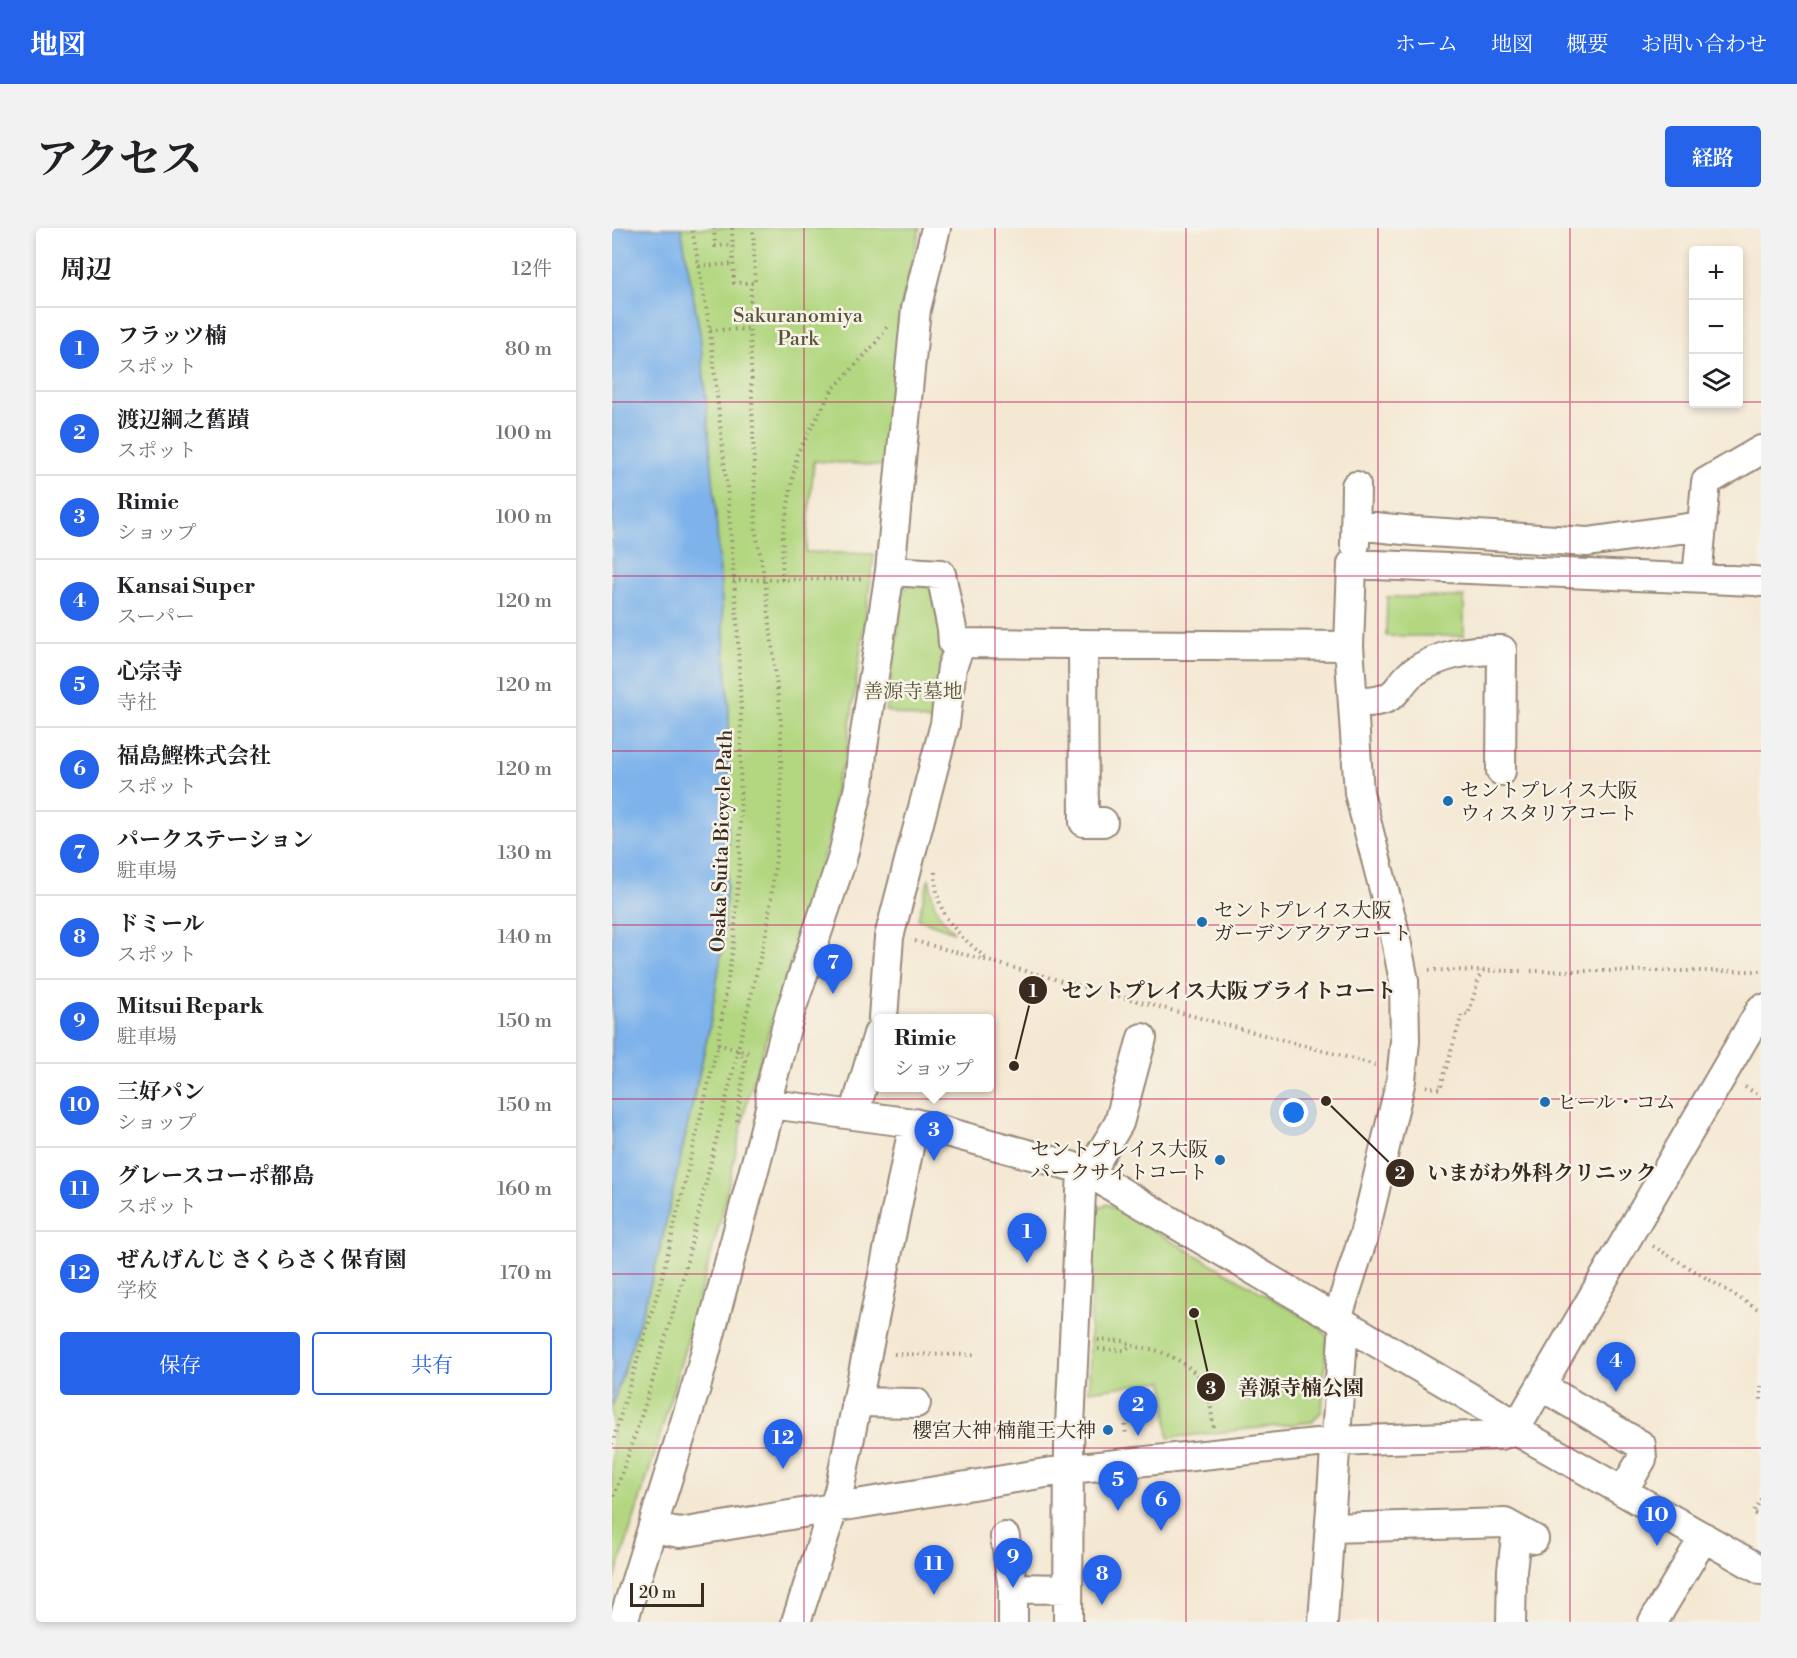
<!DOCTYPE html>
<html lang="ja">
<head>
<meta charset="utf-8">
<style>
	body { margin:0; font-family:"Libre Bodoni","Noto Serif JP",serif; background:#f2f2f2; color:#202124 }
	.controls { position:absolute; right:18px; top:18px; display:grid; overflow:hidden; border-radius:6px; box-shadow:0 3px 9px #0003 }
	.controls button { width:54px; height:54px; display:grid; place-items:center; padding:0; border:0; border-bottom:2px solid #e0e0e0; background:#fff; color:#202124; font:30px sans-serif }
	.scale { position:absolute; left:18px; bottom:15px; width:74px; box-sizing:border-box; padding-left:6px; border:3px solid #3b2a1e; border-top:0; font-size:16px; line-height:21px; white-space:nowrap; color:#3b2a1e; -webkit-text-stroke:4px #f7f3e8; paint-order:stroke }
	.you { position:absolute; left:682px; top:885px; width:21px; height:21px; margin:-15px; border:4px solid #fff; border-radius:50%; background:#1a73e8; box-shadow:0 0 0 9px #1a73e833 }
	.badge { display:grid; place-items:center; width:39px; height:39px; border-radius:50%; background:#2563eb; color:#fff; font-size:20px; font-weight:700 }
	.pin { position:absolute; translate:-50% -50px; filter:drop-shadow(0 2px 3px #0008) }
	.pin::after { content:''; position:absolute; top:32px; width:21px; height:18px; background:inherit; clip-path:polygon(0 0,100% 0,50% 100%) }
	.popup { position:absolute; left:262px; top:786px; width:120px; height:78px; box-sizing:border-box; display:grid; place-content:center; border-radius:6px; background:#fff; filter:drop-shadow(0 2px 4px #0005); font-size:20px; white-space:nowrap; color:#757577 }
	.popup b { font-size:22px; color:#202124 }
	.popup::after { content:''; position:absolute; left:50%; top:100%; margin-left:-12px; border:12px solid transparent; border-top-color:#fff }
	.list { margin:0; padding:0; list-style:none }
	h2 { display:flex; justify-content:space-between; align-items:center; height:78px; margin:0; padding:0 24px; font-size:26px }
	h2 small { font-size:20px; font-weight:400; color:#757577 }
	.list li { display:grid; grid-template-columns:39px 1fr auto; gap:18px; align-items:center; box-sizing:border-box; height:84px; padding:0 24px; border-top:2px solid #e0e0e0 }
	.list b { display:block; font-size:22px; white-space:nowrap }
	.list p { margin:0; font-size:20px; white-space:nowrap; color:#757577 }
	.list em { font-size:20px; font-style:normal; color:#757577 }
	.actions { display:flex; gap:12px; padding:18px 24px }
	.actions a { flex:1; padding:14px 0; border:2px solid #2563eb; border-radius:6px; text-align:center; font-size:21px; color:#2563eb }
	.actions .main { background:#2563eb; color:#fff }
	.icon { flex:none; width:33px; height:33px; fill:none; stroke:currentColor; stroke-width:2; stroke-linecap:round; stroke-linejoin:round }
	.map { position:relative; flex:none; width:1149px; height:1394px; overflow:hidden; border-radius:6px }
	header { display:flex; align-items:center; gap:36px; box-sizing:border-box; height:84px; padding:0 30px; background:#2563eb; color:#fff }
	header strong { font-size:28px }
	nav { display:flex; gap:33px; margin-inline-start:auto; font-size:21px }
	.intro { display:flex; align-items:center; justify-content:space-between; box-sizing:border-box; height:144px; padding:0 36px }
	h1 { margin:0; font-size:42px }
	.button { padding:15px 27px; border-radius:6px; background:#2563eb; color:#fff; font-size:21px; font-weight:700 }
	main { display:flex; gap:36px; padding:0 36px }
	aside { flex:1; background:#fff; border-radius:6px; box-shadow:0 3px 9px #0003 }
	.map>svg:first-child { display:block }
	.green { fill:#b2d780; stroke:#76804f; stroke-width:1.5 }
	.water { fill:#7db2eb; stroke:#5c6e84; stroke-width:1.5 }
	.lines { fill:none; stroke-linecap:round; stroke-linejoin:round }
	.minor-casing { stroke:#988978; stroke-width:32 }
	.path { stroke:#988978; stroke-width:4; stroke-dasharray:1.5 4.5; stroke-linecap:butt }
	.minor { stroke:#fff; stroke-width:28 }
	.grid { fill:none; stroke:#c2185b; stroke-width:1.5; stroke-opacity:0.55 }
	.poi-dot { fill:#1f6fb2; stroke:#f7f3e8; stroke-width:2 }
	.labels { text-anchor:middle; stroke-width:5; stroke-linejoin:round; paint-order:stroke }
	.park-label { font-size:20px; fill:#595536; stroke:#f7f3e8 }
	.poi-label { font-size:20px; fill:#3b2a1e; stroke:#f7f3e8; text-anchor:start }
	.street-label { font-size:20px; fill:#3b2a1e; stroke:#f7f3e8 }
	.leader { fill:none; stroke:#3b2a1e; stroke-width:2 }
	.callout-dot { fill:#3b2a1e; stroke:#f7f3e8; stroke-width:2 }
	.mark-label { font-size:18px; text-anchor:middle; font-weight:bold; fill:#fff }
	.callout-label { font-size:21px; text-anchor:middle; font-weight:bold; fill:#3b2a1e; stroke:#f7f3e8; stroke-width:5; stroke-linejoin:round; paint-order:stroke }
</style>
</head>
<body>
<header>
<strong>地図</strong>
<nav><a>ホーム</a><a>地図</a><a>概要</a><a>お問い合わせ</a></nav>
</header>
<div class="intro"><h1>アクセス</h1><a class="button">経路</a></div>
<main>
<aside>
<h2>周辺<small>12件</small></h2>
<ul class="list">
<li><span class="badge">1</span><div><b>フラッツ楠</b><p>スポット</p></div><em>80 m</em></li>
<li><span class="badge">2</span><div><b>渡辺綱之舊蹟</b><p>スポット</p></div><em>100 m</em></li>
<li><span class="badge">3</span><div><b>Rimie</b><p>ショップ</p></div><em>100 m</em></li>
<li><span class="badge">4</span><div><b>Kansai Super</b><p>スーパー</p></div><em>120 m</em></li>
<li><span class="badge">5</span><div><b>心宗寺</b><p>寺社</p></div><em>120 m</em></li>
<li><span class="badge">6</span><div><b>福島鰹株式会社</b><p>スポット</p></div><em>120 m</em></li>
<li><span class="badge">7</span><div><b>パークステーション</b><p>駐車場</p></div><em>130 m</em></li>
<li><span class="badge">8</span><div><b>ドミール</b><p>スポット</p></div><em>140 m</em></li>
<li><span class="badge">9</span><div><b>Mitsui Repark</b><p>駐車場</p></div><em>150 m</em></li>
<li><span class="badge">10</span><div><b>三好パン</b><p>ショップ</p></div><em>150 m</em></li>
<li><span class="badge">11</span><div><b>グレースコーポ都島</b><p>スポット</p></div><em>160 m</em></li>
<li><span class="badge">12</span><div><b>ぜんげんじ さくらさく保育園</b><p>学校</p></div><em>170 m</em></li>
</ul>
<div class="actions"><a class="main">保存</a><a>共有</a></div>
</aside>
<div class="map">
<svg width="1149" height="1394" viewBox="0 0 1149 1394">
	<rect width="100%" height="100%" fill="#f7f3e8"/>
	<filter id="ink" filterUnits="userSpaceOnUse"><feTurbulence type="fractalNoise" baseFrequency=".0167" numOctaves="2"/><feDisplacementMap in="SourceGraphic" scale="12" xChannelSelector="R" yChannelSelector="G"/><feConvolveMatrix kernelMatrix="1 2 1 2 8 2 1 2 1" color-interpolation-filters="sRGB"/></filter>
	<filter id="wash" filterUnits="userSpaceOnUse"><feTurbulence type="fractalNoise" baseFrequency=".008" numOctaves="4" result="noise"/><feDisplacementMap in="SourceGraphic" scale="24" xChannelSelector="R" yChannelSelector="G"/><feGaussianBlur stdDeviation="1.35" result="paint"/><feColorMatrix in="noise" values="0 0 0 0 0 0 0 0 0 0 0 0 0 0 0 0 0 1.4 0 .05"/><feComposite in="paint" operator="in"/></filter>
	<g filter="url(#wash)">
		<rect width="100%" height="100%" fill="#f4e8d3"/>
		<!-- green -->
		<path class="green" d="M69 0H308L288 84 272 238 202 233 194 324 262 326 233 534C230 540 226 546 225 552 220 571 222 591 217 610L136 870 109 990 82 1088 46 1215 0 1360V1179L34 1073 49 1017 98 797 110 721 116 642 117 481 103 273 88 105Z
			M297 357 318 359 331 408 323 494 274 483 292 362Z
			M775 369H852V408H774Z
			M317 650C322 678 322 683 342 704L306 691Z
			M495 976 708 1098 715 1109 710 1183 700 1194 556 1210 552 1153 477 1163 479 1071 483 982Z"/>
		<!-- water -->
		<path class="water" d="M0 0H69L88 105 103 273 117 481 116 642 110 721 98 797 49 1017 34 1073 0 1179Z"/>
	</g>
	<g filter="url(#ink)">
		<g class="lines">
			<defs>
				<path id="minor" d="M743 297 802 303 976 314 1089 298
					M743 316 744 258
					M278 343 329 346 340 401 341 415 737 418
					M1085 350 1094 254 1149 222
					M471 416 472 594H491
					M741 475C753 474 771 475 781 466 788 460 792 451 800 445 829 425 856 422 890 422L889 543
					M271 790 277 709 333 496 340 439 349 415
					M159 876 302 895 459 938 477 945 893 1190 903 1202 1149 1342
					M242 887 266 806
					M477 945 507 895 530 810
					M725 1091 752 1007 784 873 789 852 793 813 792 753 781 697 747 565 737 418 740 336 1143 353 1149 354
					M929 1158 1029 1217 1030 1231 1011 1263
					M244 1174 304 1175
					M41 1300 68 1305 458 1241 724 1213 889 1207 903 1202 1149 781
					M718 1300 893 1295 922 1311
					M393 1309 401 1360V1394
					M401 1360 456 1361
					M11 1394 85 1156 151 908 159 876 158 861 178 785 230 631 247 559 250 525 278 343 304 81 324 0
					M184 1394 227 1263 302 895
					M456 1394 457 1219 470 943
					M711 1394 732 1095
					M899 1394 900 1342 905 1302
					M1041 1394 1092 1309"/>
			</defs>
			<!-- minor casing -->
			<use href="#minor" class="minor-casing"/>
			<!-- path -->
			<path class="path" d="M102 0 103 18 121 17
				M120 0 122 55H143L141 0
				M87 38 122 36
				M98 102 138 101
				M121 352 250 351
				M170 352 171 305 185 226 220 162 264 115 275 99
				M323 644C324 689 343 703 375 731
				M303 713 487 763
				M817 742 911 743
				M919 743H1149
				M495 765 764 837
				M106 816 140 826
				M814 858 828 861 850 786 856 787 869 743
				M1133 859 1149 868
				M125 893 133 833 126 823
				M1041 1018 1149 1083
				M486 1112 513 1113C522 1121 533 1119 543 1122 567 1130 590 1144 597 1169 599 1179 600 1191 602 1201
				M486 1121 513 1122 518 1118
				M282 1126 365 1127
				M1149 1158V1176
				M513 1197 514 1209
				M0 1216 49 1053 106 816 122 712 128 626 129 481 125 393 116 270 98 102 80 0
				M1149 1271 1141 1285 1149 1289
				M0 1274 33 1177 69 1058 155 701 165 621 169 557V496L153 352 144 305 138 101 139 55"/>
			<!-- minor -->
			<use href="#minor" class="minor"/>
		</g>
	</g>
	<!-- grid -->
	<path class="grid" d="M192 0V1394M383 0V1394M574 0V1394M766 0V1394M958 0V1394M0 174H1082M1126 174H1149M0 348H1149M0 523H1149M0 697H1149M0 871H1149M0 1046H1149M0 1220H1149"/>
	<!-- markers -->
	<g class="poi-dot">
		<circle cx="836" cy="573" r="6"/>
		<circle cx="590" cy="694" r="6"/>
		<circle cx="933" cy="874" r="6"/>
		<circle cx="608" cy="932" r="6"/>
		<circle cx="496" cy="1202" r="6"/>
	</g>
	<g class="labels">
		<!-- park labels -->
		<g class="park-label">
			<text x="186" y="94">Sakuranomiya<tspan x="186" dy="23">Park</tspan></text>
			<text x="301" y="470">善源寺墓地</text>
		</g>
		<!-- poi labels -->
		<g class="poi-label">
			<text x="848" y="569">セントプレイス大阪<tspan x="848" dy="23">ウィスタリアコート</tspan></text>
			<text x="602" y="689">セントプレイス大阪<tspan x="602" dy="23">ガーデンアクアコート</tspan></text>
			<text x="945" y="881">ヒール・コム</text>
			<text x="596" y="928" text-anchor="end">セントプレイス大阪<tspan x="596" dy="23">パークサイトコート</tspan></text>
			<text x="484" y="1209" text-anchor="end">櫻宮大神 楠龍王大神</text>
		</g>
		<!-- street labels -->
		<g class="street-label">
			<text transform="translate(109 613) rotate(-88)" y="7">Osaka Suita Bicycle Path</text>
		</g>
	</g>
	<!-- callouts -->
	<path class="leader" d="M402 838L421 762M714 873L788 945M582 1085L599 1159"/>
	<g class="callout-dot">
		<circle cx="402" cy="838" r="6"/>
		<circle cx="714" cy="873" r="6"/>
		<circle cx="582" cy="1085" r="6"/>
		<circle cx="421" cy="762" r="15"/>
		<circle cx="788" cy="945" r="15"/>
		<circle cx="599" cy="1159" r="15"/>
	</g>
	<g class="mark-label">
		<text x="421" y="769">1</text>
		<text x="788" y="951">2</text>
		<text x="599" y="1166">3</text>
	</g>
	<g class="callout-label">
		<text x="617" y="770">セントプレイス大阪 ブライトコート</text>
		<text x="930" y="952">いまがわ外科クリニック</text>
		<text x="689" y="1167">善源寺楠公園</text>
	</g>
</svg>
<div class="controls">
<button>+</button>
<button>−</button>
<button><svg class="icon" aria-label="layers" viewBox="0 0 24 24"><path d="M12 4l9 5-9 5-9-5zM3 14l9 5 9-5"/></svg></button>
</div>
<div class="scale">20 m</div>
<div class="you"></div>
<div class="pin badge" style="left:415px;top:1035px">1</div>
<div class="pin badge" style="left:526px;top:1208px">2</div>
<div class="pin badge" style="left:322px;top:933px">3</div>
<div class="popup"><b>Rimie</b>ショップ</div>
<div class="pin badge" style="left:1004px;top:1164px">4</div>
<div class="pin badge" style="left:506px;top:1283px">5</div>
<div class="pin badge" style="left:549px;top:1303px">6</div>
<div class="pin badge" style="left:221px;top:766px">7</div>
<div class="pin badge" style="left:490px;top:1377px">8</div>
<div class="pin badge" style="left:401px;top:1360px">9</div>
<div class="pin badge" style="left:1045px;top:1318px">10</div>
<div class="pin badge" style="left:322px;top:1367px">11</div>
<div class="pin badge" style="left:171px;top:1241px">12</div>
</div>
</main>
</body>
</html>
